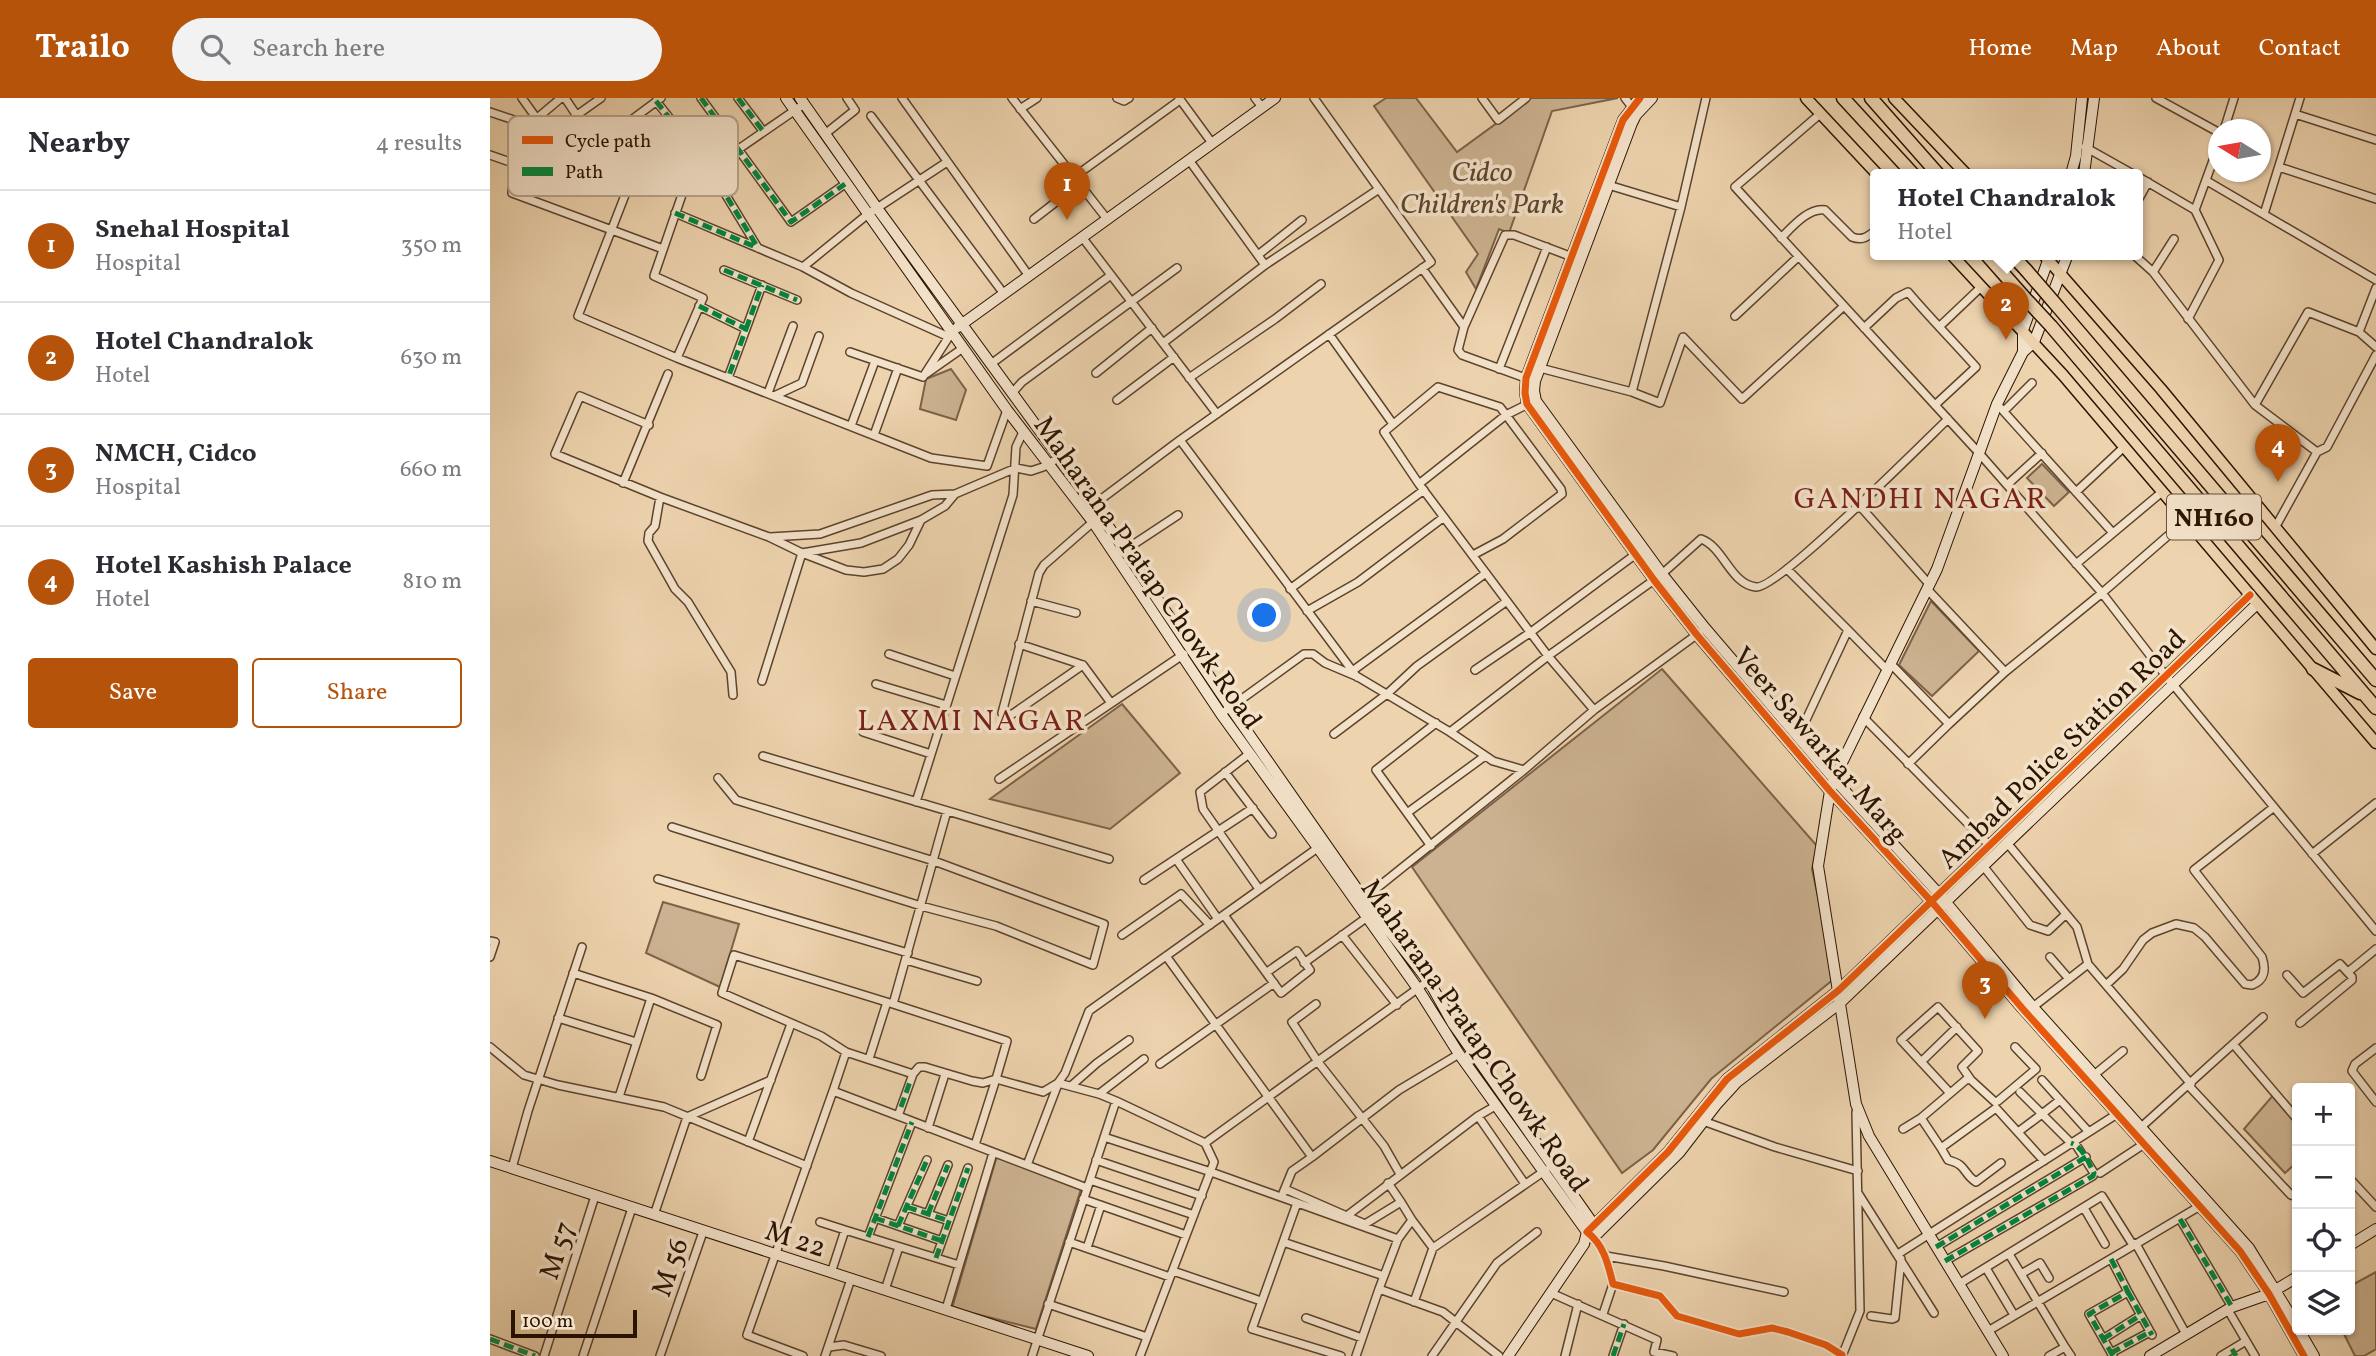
<!DOCTYPE html>
<html lang="en">
<head>
<meta charset="utf-8">
<style>
	body { margin:0; font-family:Vollkorn,serif; background:#f2f2f3; color:#2b2b33 }
	.controls { position:absolute; right:21px; bottom:21px; display:grid; overflow:hidden; border-radius:7px; box-shadow:0 2px 5px #0004 }
	.controls button { width:63px; height:63px; display:grid; place-items:center; padding:0; border:0; border-bottom:2px solid #e1e1e2; background:#fff; color:#2b2b33; font:35px sans-serif }
	.compass { position:absolute; left:1718px; top:21px; width:63px; height:63px; border-radius:50%; background:#fff; box-shadow:0 2px 5px #0004; rotate:281deg }
	.scale { position:absolute; left:21px; bottom:18px; width:126px; box-sizing:border-box; padding-left:7px; border:4px solid #2b1300; border-top:0; font-size:19px; line-height:24px; white-space:nowrap; color:#2b1300; -webkit-text-stroke:5px #f3e2ca; paint-order:stroke }
	.you { position:absolute; left:775px; top:518px; width:24px; height:24px; margin:-18px; border:5px solid #fff; border-radius:50%; background:#1a73e8; box-shadow:0 0 0 10px #1a73e833 }
	.badge { display:grid; place-items:center; width:46px; height:46px; border-radius:50%; background:#b45309; color:#fff; font-size:23px; font-weight:700 }
	.pin { position:absolute; translate:-50% -58px; filter:drop-shadow(0 2px 4px #0008) }
	.pin::after { content:''; position:absolute; top:37px; width:24px; height:21px; background:inherit; clip-path:polygon(0 0,100% 0,50% 100%) }
	.popup { position:absolute; left:1380px; top:71px; width:273px; height:91px; box-sizing:border-box; display:grid; place-content:center; border-radius:7px; background:#fff; filter:drop-shadow(0 2px 5px #0005); font-size:23px; white-space:nowrap; color:#7c7c81 }
	.popup b { font-size:26px; color:#2b2b33 }
	.popup::after { content:''; position:absolute; left:50%; top:100%; margin-left:-14px; border:14px solid transparent; border-top-color:#fff }
	.list { margin:0; padding:0; list-style:none }
	h2 { display:flex; justify-content:space-between; align-items:center; height:91px; margin:0; padding:0 28px; font-size:30px }
	h2 small { font-size:23px; font-weight:400; color:#7c7c81 }
	.list li { display:grid; grid-template-columns:46px 1fr auto; gap:21px; align-items:center; box-sizing:border-box; height:112px; padding:0 28px; border-top:2px solid #e1e1e2 }
	.list b { display:block; font-size:26px; white-space:nowrap }
	.list p { margin:0; font-size:23px; white-space:nowrap; color:#7c7c81 }
	.list em { font-size:23px; font-style:normal; color:#7c7c81 }
	.actions { display:flex; gap:14px; padding:21px 28px }
	.actions a { flex:1; padding:16px 0; border:2px solid #b45309; border-radius:7px; text-align:center; font-size:24px; color:#b45309 }
	.actions .main { background:#b45309; color:#fff }
	.icon { flex:none; width:38px; height:38px; fill:none; stroke:currentColor; stroke-width:2; stroke-linecap:round; stroke-linejoin:round }
	.map { position:relative; flex:none; width:1886px; height:1258px; overflow:hidden }
	header { display:flex; align-items:center; gap:42px; box-sizing:border-box; height:98px; padding:0 35px; background:#b45309; color:#fff }
	header strong { font-size:33px }
	nav { display:flex; gap:38px; margin-inline-start:auto; font-size:24px }
	.search { width:490px; height:63px; background:#f2f2f3; display:flex; align-items:center; gap:18px; box-sizing:border-box; padding:0 24px; border-radius:38px; color:#7c7c81; font-size:26px }
	main { display:flex }
	aside { flex:1; background:#fff }
	.map>svg:first-child { display:block }
	.green { fill:#ccb290; stroke:#7c6248; stroke-width:2 }
	.lines { fill:none; stroke-linecap:round; stroke-linejoin:round }
	.street-casing { stroke:#5c432c; stroke-width:10 }
	.secondary-casing { stroke:#2b1300; stroke-width:12 }
	.primary-casing { stroke:#2b1300; stroke-width:13 }
	.highway-casing { stroke:#2b1300; stroke-width:15 }
	.street { stroke:#f3e2ca; stroke-width:7 }
	.secondary { stroke:#f3e2ca; stroke-width:10 }
	.primary { stroke:#edd3ae; stroke-width:10 }
	.highway { stroke:#edd3ae; stroke-width:12 }
	.highway-bridge-casing { stroke:#2b1300; stroke-width:15; stroke-linecap:butt }
	.highway-bridge { stroke:#edd3ae; stroke-width:12 }
	.quiet { stroke:#00873e; stroke-width:5; stroke-dasharray:10 5; stroke-linecap:butt }
	.cycleway-casing { stroke:#f3e2ca; stroke-width:11 }
	.cycleway { stroke:#e8590c; stroke-width:7 }
	.labels { text-anchor:middle; stroke-width:7; stroke-linejoin:round; paint-order:stroke }
	.shield { fill:#f3e2ca; stroke:#67513d; stroke-width:2 }
	.shield-label { font-size:26px; font-weight:bold; fill:#2b1300 }
	.park-label { font-size:28px; font-style:italic; fill:#5b432b; stroke:#f3e2ca }
	.street-label { font-size:28px; fill:#2b1300; stroke:#f3e2ca }
	.neighbourhood-label { font-size:30px; letter-spacing:2px; fill:#7a1f14; stroke:#f3e2ca }
	.key { fill:#f3e2ca; stroke:#b7a48d; stroke-width:2 }
	.key-label { font-size:19px; fill:#2b1300 }
</style>
</head>
<body>
<header>
<strong>Trailo</strong>
<div class="search"><svg class="icon" aria-label="search" viewBox="0 0 24 24"><circle cx="10" cy="10" r="6"/><path d="M15 15l6 6"/></svg>Search here</div>
<nav><a>Home</a><a>Map</a><a>About</a><a>Contact</a></nav>
</header>
<main>
<aside>
<h2>Nearby<small>4 results</small></h2>
<ul class="list">
<li><span class="badge">1</span><div><b>Snehal Hospital</b><p>Hospital</p></div><em>350 m</em></li>
<li><span class="badge">2</span><div><b>Hotel Chandralok</b><p>Hotel</p></div><em>630 m</em></li>
<li><span class="badge">3</span><div><b>NMCH, Cidco</b><p>Hospital</p></div><em>660 m</em></li>
<li><span class="badge">4</span><div><b>Hotel Kashish Palace</b><p>Hotel</p></div><em>810 m</em></li>
</ul>
<div class="actions"><a class="main">Save</a><a>Share</a></div>
</aside>
<div class="map">
<svg width="1886" height="1258" viewBox="0 0 1886 1258">
	<rect width="100%" height="100%" fill="#edd3ae"/>
	<filter id="stains"><feTurbulence type="fractalNoise" baseFrequency=".00286" numOctaves="4"/><feColorMatrix values="0 0 0 0 .2 0 0 0 0 .09 0 0 0 0 .02 0 0 0 .5 -.17"/></filter>
	<radialGradient id="worn" r=".72"><stop offset=".6" stop-color="#630" stop-opacity="0"/><stop offset="1" stop-color="#630" stop-opacity=".3"/></radialGradient>
	<!-- green -->
	<path class="green" d="M896 0H926L967 54 1041 0H1128L1062 13 1019 135 1009 131 986 191 976 174 988 156 884 8Z
		M461 271 476 292 466 322 430 311 436 281Z
		M1552 366 1579 394 1564 408 1537 380Z
		M1441 503 1489 553 1442 598 1409 567Z
		M1172 571 1327 748 1322 771 1345 880 1221 981 1163 1052 1132 1075 922 769Z
		M632 606 690 675 620 731 500 701Z
		M173 804 249 826 230 889 156 855Z
		M1785 995 1807 1023V1064L1795 1075 1754 1031Z
		M507 1058 591 1091 546 1231 462 1210Z
		M1886 1174V1251L1874 1258H1865L1852 1232H1860V1188Z"/>
	<g class="lines">
		<defs>
			<path id="street" d="M32 0 47 21
				M75 0 99 36 195 88
				M211 0 301 124 355 86
				M248 0 273 33
				M412 0 539 178
				M522 0 617 121
				M627 0 634 3 639 0
				M689 0 722 45
				M765 0 772 9
				M992 0 1008 22 1036 0
				M1135 0 1142 9
				M1666 0 1728 34
				M166 3 220 71 268 150
				M530 11 547 0
				M0 14 39 27
				M1330 16 1245 89 1489 355 1612 495 1676 578 1886 833
				M1805 16 1886 42
				M87 17 111 0
				M381 18 514 196
				M1734 32 1744 0
				M35 36 137 92 88 218 187 260 441 360 497 368 517 312
				M335 36 365 12 357 0
				M113 43 171 0
				M1595 49 1643 76
				M0 57 23 65 39 27 71 0
				M457 64 378 116 313 169 361 195 459 239
				M23 65 22 95 173 151
				M1789 69 1886 101
				M1647 78 1705 112 1729 162 1698 221
				M584 79 690 2
				M1717 83 1886 182
				M1115 86 1191 109
				M1647 104 1658 84
				M1705 112 1728 49
				M185 115 313 169
				M1774 116 1810 0
				M544 121 589 86
				M592 139 727 316
				M1291 140C1302 129 1319 109 1335 112L1362 139C1372 143 1377 139 1385 133
				M1643 156 1663 174 1765 307 1827 354 1786 428
				M768 157 812 122
				M775 167 889 91
				M932 170 974 229
				M234 172 307 202
				M1663 174 1684 141
				M209 208 256 231 238 280
				M1245 218 1308 159
				M1450 228 1490 190
				M1374 230 1406 200 1418 194C1440 220 1463 243 1486 269L1445 307
				M256 231 272 187
				M1869 234 1886 190
				M839 236 903 326
				M673 245 775 167 699 62
				M360 254 433 279
				M187 260 213 200 164 178 195 88 314 6
				M501 266 621 177
				M1050 270 1142 294 1191 109 1216 0
				M1009 271 1057 149
				M606 275 662 230
				M436 276 473 250
				M433 279 460 237
				M699 280 785 221 831 186
				M1038 281 972 257 968 252 974 229 1015 137H1024L1085 160
				M523 294 532 284 687 170
				M1142 294 1170 305 1193 239 1252 301 1354 208
				M278 295 303 228
				M284 298 312 285 329 238
				M627 302 684 259
				M1042 304 1016 317 1010 309 948 289 894 334 929 386 1058 558 1104 612 1209 535
				M1507 306 1623 435
				M1765 307 1818 214 1869 234 1886 249
				M1514 313 1542 285
				M159 327 90 298 65 356 170 399 279 439 312 455 356 472 374 474 393 471 408 461 419 447 431 422 455 408 465 396 526 370 541 373 553 369 570 359
				M361 328 385 263
				M384 337 408 270
				M690 342 867 579
				M1827 354 1837 349 1886 257
				M133 385 178 276
				M929 386 1016 317 1071 391 1072 396 1013 441 983 457
				M1517 387 1552 355
				M1586 394 1634 349
				M170 399 165 428 159 435 158 443 185 491 198 504 241 574 243 597
				M1369 407 1439 486
				M602 408 690 342 941 164 824 0
				M280 439 330 436 442 397 465 396
				M635 452 688 417
				M1586 466 1672 394
				M1297 471 1358 532 1308 639
				M1172 476 1211 441C1234 449 1240 486 1266 489 1287 492 1434 344 1458 321
				M800 491 934 392
				M1437 491 1515 574 1459 626
				M541 503 586 515
				M817 513 868 484 954 419
				M1358 532 1397 572
				M529 546 593 567 621 605
				M399 556 465 578
				M1400 565 1459 626 1418 666
				M593 567 521 617 512 615 549 475 554 467 603 424
				M985 572 1041 534 1146 456
				M861 574 996 475
				M1515 574 1612 495 1696 422
				M272 583 312 455 371 445 431 422
				M386 586 456 607
				M731 616 814 556H823L835 565 868 579 960 634 1058 558 1164 482
				M1373 619 1499 747
				M373 634 441 656
				M960 634 1003 663 1034 672 1104 612
				M844 636 897 596 927 568 1017 503
				M759 656 710 694 713 711 769 791
				M273 658 619 761
				M735 674 782 736
				M509 681 694 556
				M426 704 523 397 526 349 533 334
				M457 713 403 906 517 943 506 981 553 994 568 985
				M917 715 995 658
				M182 729 431 808 506 828 603 867 614 826 444 763 246 702 228 680
				M1518 746 1587 829 1598 866
				M941 748 886 672 946 625
				M1822 756 1886 705
				M686 761 728 821
				M1494 769 1540 827 1558 833 1575 817
				M168 781 418 855
				M654 782 763 710
				M872 802 1034 672
				M734 817 791 895 820 872 807 853 777 874
				M632 837 691 796 720 827
				M852 837 907 907
				M0 843 5 844 0 859
				M676 858 822 1059 909 992 969 956
				M1560 859 1579 881
				M416 862 487 883
				M814 865 876 820
				M1858 874 1886 851
				M83 875 161 900 129 999
				M1797 877 1813 895 1850 866 1862 879V882L1810 925
				M1616 887 1633 871 1653 842 1662 835 1686 826 1704 830 1715 839 1755 886 1762 887C1775 882 1776 871 1772 859L1704 772 1784 709
				M161 900 227 927 211 978
				M403 906 244 857 232 895 331 938 356 954 423 976
				M826 906 802 924 828 964 894 1048 910 1076
				M1543 909 1598 866 1701 986
				M68 920 146 944
				M1744 947 1807 1021
				M0 949 34 977 68 987 174 1009 317 1068
				M1886 950 1865 966 1862 973 1886 1004
				M379 961 397 904
				M1431 964 1467 929
				M670 966 784 885
				M1604 977 1633 953
				M1552 982 1598 1033
				M581 988 607 965 639 942
				M1699 988 1801 1097 1807 1099
				M343 993 356 954
				M1460 995 1411 942 1448 909 1488 953 1472 969 1481 982
				M609 996 654 961
				M626 1003 609 996 568 985 575 975 599 913 829 749
				M408 1018 423 976 429 969H435L482 983 493 985 506 981
				M988 1018 1035 1086
				M1431 1020 1477 981 1481 982 1505 1004 1508 1003 1546 971 1525 949
				M1213 1023 1285 1049 1368 1073
				M438 1030 455 976
				M1413 1031 1431 1020 1451 1050
				M1649 1031 1773 919
				M1528 1034 1552 1016 1530 994
				M614 1039 721 1074 908 1141 889 1191
				M258 1044 301 926
				M485 1047 506 981
				M606 1062 712 1098
				M1511 1065 1486 1084C1472 1075 1478 1067 1458 1062L1451 1050 1506 1010 1554 1063
				M537 1067 568 986
				M22 1070 38 1013 92 849
				M1610 1075 1654 1046
				M1860 1081 1886 1109
				M600 1082 704 1117
				M898 1085 911 1104
				M795 1091 875 1126 911 1104 922 1122
				M793 1095 802 1073 822 1059
				M1368 1095 1444 1215
				M593 1101 696 1137
				M807 1105 762 1231 851 1258
				M417 1109 459 1123
				M1594 1110 1615 1146
				M438 1116 458 1067
				M164 1117 197 1019 281 982
				M858 1117 988 1018 1007 1007
				M385 1120 452 1143
				M1690 1121 1742 1209
				M330 1124 355 1132
				M408 1128 437 1062
				M378 1139 422 1024
				M1104 1140 1116 1158 1123 1186 1170 1198 1187 1218 1249 1236 1282 1230 1298 1234 1336 1247 1352 1257
				M908 1141 922 1122 943 1150 1056 1072
				M579 1144 680 1179
				M793 1144 894 1178
				M1446 1149 1596 1059
				M597 1150 611 1107
				M1408 1156 1627 1016
				M1519 1156 1575 1249
				M1116 1158 1174 1168 1294 1194
				M446 1160 478 1070
				M1621 1161 1638 1194 1599 1216 1623 1258
				M1455 1163 1603 1078 1604 1075 1586 1047 1581 1045 1552 1016 1570 1002
				M1496 1170 1524 1217
				M683 1173 771 1203
				M341 1175 355 1132 469 1167
				M1531 1176 1550 1165 1559 1180
				M1469 1186 1612 1098 1641 1144 1646 1146 1710 1108
				M395 1192 409 1149
				M1638 1194 1662 1237
				M1061 1195 1167 1242 1164 1254 1183 1258
				M924 1204 943 1150
				M558 1206 657 1239
				M456 1211 503 1055
				M1738 1212 1765 1258
				M1113 1216 1123 1186
				M1381 1218 1402 1221 1405 1220 1411 1161
				M816 1220 872 1240
				M1498 1233 1646 1146 1696 1236
				M0 1241 45 1258
				M1613 1241 1651 1217
				M339 1249 354 1247 391 1258
				M1621 1255 1660 1234
				M54 1258 105 1098
				M93 1258 142 1110
				M170 1258 213 1134
				M313 1258 257 1237 343 993 597 1090
				M335 1258 361 1181
				M542 1258 626 1003 715 1045 938 883
				M650 1258 724 1064 715 1045
				M866 1258 889 1191 953 1214 1009 1258
				M942 1258 1007 1165 1047 1134
				M1075 1258 1088 1206
				M1123 1258 1134 1226
				M1352 1258 1370 1213 1366 1014
				M1559 1258 1575 1249 1581 1258
				M1731 1258 1756 1243"/>
			<path id="secondary" d="M296 0 517 312 603 424 731 616 828 750 928 891 969 956 1097 1134 1104 1140
				M310 0 387 110 604 407 740 609 874 801 940 885 963 926 1104 1127V1140
				M1150 0 1133 22 1036 280 1035 295 1037 306 1164 482 1207 537 1340 693 1441 803 1532 910 1750 1153 1779 1196 1814 1258
				M1162 0 1146 17 1142 25 1045 283 1044 293 1046 303 1172 476 1215 530 1344 681 1449 796 1543 909 1759 1150 1807 1228
				M1581 76 1586 58 1592 0
				M1594 76 1604 0
				M468 229 785 0
				M1533 254V232L1560 157
				M0 1063 598 1258
				M1103 1140 1189 1055 1226 1007 1247 984 1350 905 1767 506
				M1860 1147 1886 1131
				M1809 1232 1824 1258
				M1018 1258 1094 1146 1097 1134 1178 1054 1237 981 1349 892 1760 497
				M1513 1258 1379 1038 1366 1006 1328 768 1340 693 1344 681 1447 471 1507 306 1533 254 1544 244 1578 156
				M1660 1258 1742 1209 1779 1196 1807 1179"/>
			<path id="primary" d="M1316 0 1387 76
				M1404 0 1476 76
				M1461 156 1573 277 1886 645
				M1553 156 1671 291 1886 551"/>
			<path id="highway" d="M1353 0 1423 76
				M1381 0 1448 76
				M1496 156 1534 199
				M1521 156 1536 172
				M1568 209 1886 582
				M1561 228 1886 610
				M1823 571 1870 595"/>
		</defs>
		<!-- street casing -->
		<use href="#street" class="street-casing"/>
		<!-- secondary casing -->
		<use href="#secondary" class="secondary-casing"/>
		<!-- primary casing -->
		<use href="#primary" class="primary-casing"/>
		<!-- highway casing -->
		<use href="#highway" class="highway-casing"/>
		<!-- street -->
		<use href="#street" class="street"/>
		<!-- secondary -->
		<use href="#secondary" class="secondary"/>
		<!-- primary -->
		<use href="#primary" class="primary"/>
		<!-- highway -->
		<use href="#highway" class="highway"/>
		<defs>
			<path id="highway-bridge" d="M1536 172 1568 209
				M1534 199 1561 228"/>
		</defs>
		<!-- highway-bridge casing -->
		<use href="#highway-bridge" class="highway-bridge-casing"/>
		<!-- highway-bridge -->
		<use href="#highway-bridge" class="highway-bridge"/>
		<!-- quiet -->
		<path class="quiet" d="M211 0 301 124 355 86
			M248 0 273 33
			M166 3 220 71 268 150
			M185 115 268 150
			M234 172 307 202
			M209 208 256 231 238 280
			M256 231 272 187
			M411 1009 421 981
			M417 1109 459 1123
			M438 1116 458 1067
			M385 1120 452 1143
			M1690 1121 1742 1209
			M408 1128 437 1062
			M378 1139 422 1024
			M1446 1149 1596 1059
			M446 1160 478 1070
			M1621 1161 1638 1194 1599 1216 1623 1258
			M1455 1163 1603 1078 1604 1075C1598 1064 1593 1049 1581 1045
			M1638 1194 1662 1237
			M0 1241 45 1258
			M1613 1241 1651 1217
			M1742 1251 1746 1258
			M1621 1255 1660 1234
			M1123 1258 1134 1226"/>
		<defs>
			<path id="cycleway" d="M1150 0 1133 22 1036 280 1035 295 1037 306 1164 482 1207 537 1340 693 1441 803 1532 910 1750 1153 1779 1196 1814 1258
				M1352 1257 1336 1247 1298 1234 1282 1230 1249 1236 1187 1218 1170 1198 1123 1186C1118 1166 1114 1147 1097 1134L1178 1054 1237 981 1349 892 1760 497"/>
		</defs>
		<!-- cycleway casing -->
		<use href="#cycleway" class="cycleway-casing"/>
		<!-- cycleway -->
		<use href="#cycleway" class="cycleway"/>
	</g>
	<g class="labels">
		<!-- shield labels -->
		<rect class="shield" x="1677" y="396.5" width="94" height="45" rx="5"/>
		<g class="shield-label">
			<text x="1724" y="428">NH160</text>
		</g>
		<!-- park labels -->
		<g class="park-label">
			<text x="992" y="83">Cidco<tspan x="992" dy="32">Children's Park</tspan></text>
		</g>
		<!-- street labels -->
		<g class="street-label">
			<text transform="translate(659 474) rotate(55)" y="10">Maharana Pratap Chowk Road</text>
			<text transform="translate(1331 646) rotate(49)" y="10">Veer Sawarkar Marg</text>
			<text transform="translate(1571 650) rotate(-44)" y="10">Ambad Police Station Road</text>
			<text transform="translate(986 937) rotate(55)" y="10">Maharana Pratap Chowk Road</text>
			<text transform="translate(306 1140) rotate(18)" y="10">M 22</text>
			<text transform="translate(66 1152) rotate(-72)" y="10">M 57</text>
			<text transform="translate(179 1169) rotate(-71)" y="10">M 56</text>
		</g>
		<!-- neighbourhood labels -->
		<g class="neighbourhood-label">
			<text x="1431" y="410">GANDHI NAGAR</text>
			<text x="482" y="632">LAXMI NAGAR</text>
		</g>
	</g>
	<!-- legend -->
	<rect x="18" y="18" width="230" height="80" rx="10" class="key"/>
	<rect x="32" y="38" width="31" height="8" fill="#e8590c"/>
	<rect x="32" y="69" width="31" height="9" fill="#00873e"/>
	<g class="key-label">
		<text x="75" y="49">Cycle path</text>
		<text x="75" y="80">Path</text>
	</g>
	<rect width="100%" height="100%" filter="url(#stains)"/>
	<rect width="100%" height="100%" fill="url(#worn)"/>
</svg>
<div class="controls">
<button>+</button>
<button>−</button>
<button><svg class="icon" aria-label="locate" viewBox="0 0 24 24"><circle cx="12" cy="12" r="6"/><path d="M12 2v4M12 18v4M2 12h4M18 12h4"/></svg></button>
<button><svg class="icon" aria-label="layers" viewBox="0 0 24 24"><path d="M12 4l9 5-9 5-9-5zM3 14l9 5 9-5"/></svg></button>
</div>
<svg class="compass" viewBox="-18 -18 36 36"><path d="M0-13l5 13h-10z" fill="#e53935"/><path d="M0 13l5-13h-10z" fill="#7c7c81"/></svg>
<div class="scale">100 m</div>
<div class="you"></div>
<div class="pin badge" style="left:577px;top:122px">1</div>
<div class="pin badge" style="left:1516px;top:242px">2</div>
<div class="popup"><b>Hotel Chandralok</b>Hotel</div>
<div class="pin badge" style="left:1495px;top:921px">3</div>
<div class="pin badge" style="left:1788px;top:384px">4</div>
</div>
</main>
</body>
</html>
